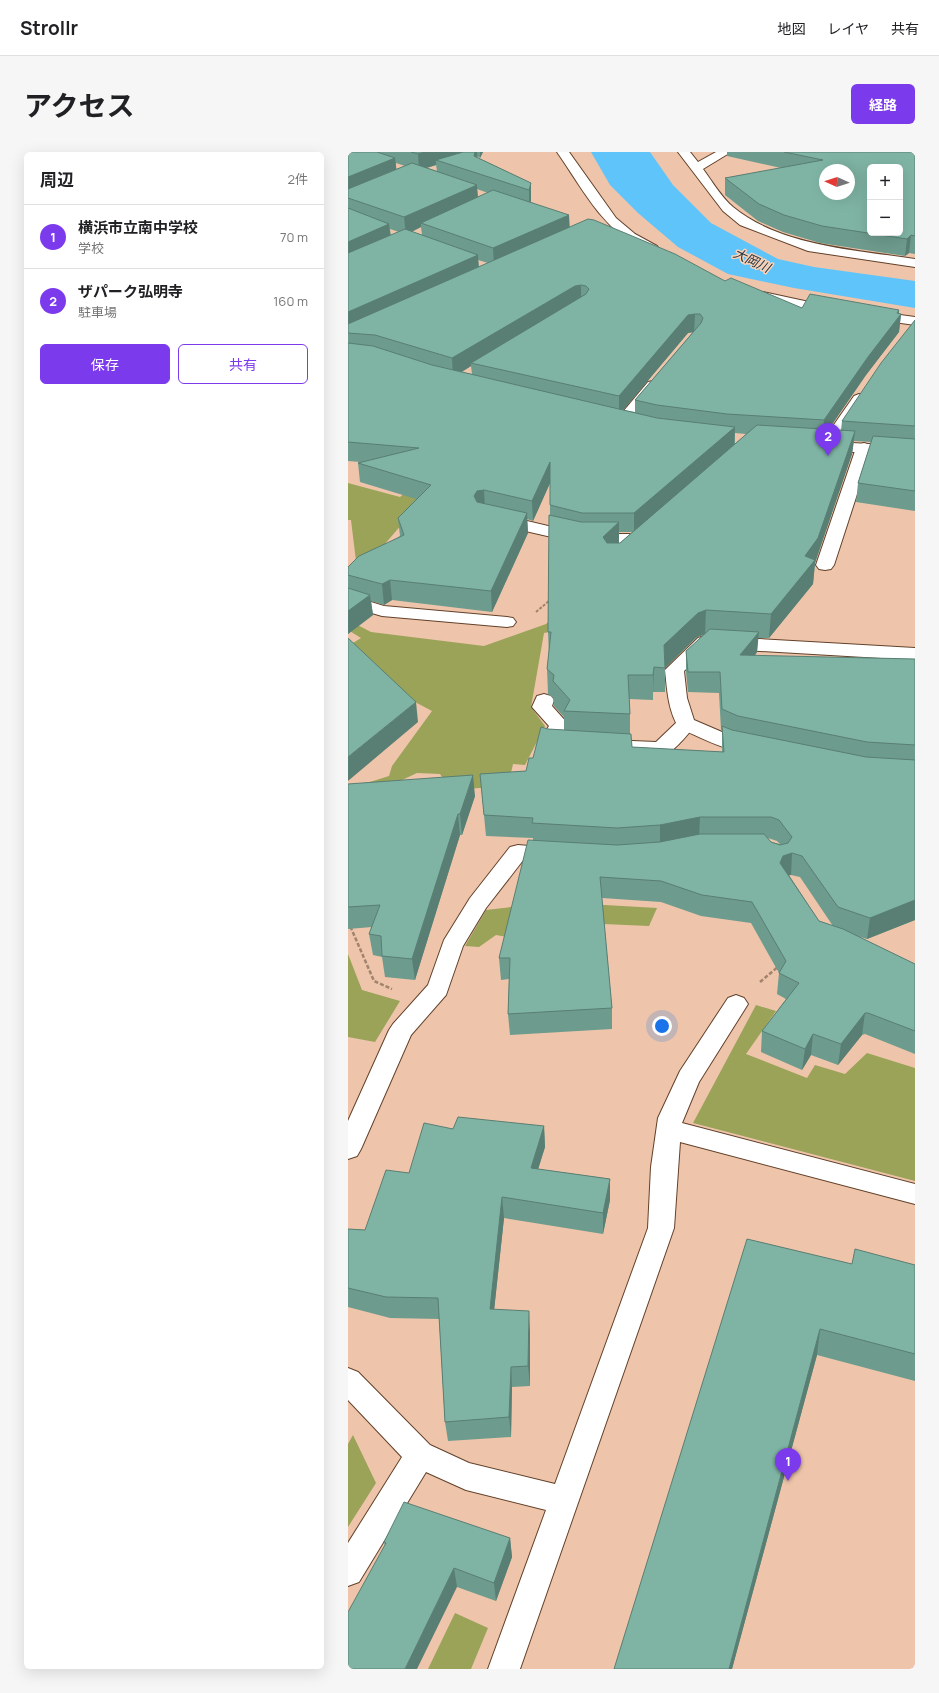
<!DOCTYPE html>
<html lang="ja">
<head>
<meta charset="utf-8">
<style>
	body { margin:0; font-family:Manrope,"Noto Sans JP",sans-serif; background:#f6f6f6; color:#202124 }
	.controls { position:absolute; right:12px; top:12px; display:grid; overflow:hidden; border-radius:6px; box-shadow:0 4px 16px #0002 }
	.controls button { width:36px; height:36px; display:grid; place-items:center; padding:0; border:0; border-bottom:1px solid #e0e0e0; background:#fff; color:#202124; font:20px sans-serif }
	.compass { position:absolute; left:471px; top:12px; width:36px; height:36px; border-radius:50%; background:#fff; box-shadow:0 4px 16px #0002; rotate:273deg }
	.you { position:absolute; left:314px; top:874px; width:14px; height:14px; margin:-10px; border:3px solid #fff; border-radius:50%; background:#1a73e8; box-shadow:0 0 0 6px #1a73e833 }
	.badge { display:grid; place-items:center; width:26px; height:26px; border-radius:50%; background:#7c3aed; color:#fff; font-size:13px; font-weight:700 }
	.pin { position:absolute; translate:-50% -33px; filter:drop-shadow(0 1px 2px #0008) }
	.pin::after { content:''; position:absolute; top:21px; width:14px; height:12px; background:inherit; clip-path:polygon(0 0,100% 0,50% 100%) }
	.list { margin:0; padding:0; list-style:none }
	h2 { display:flex; justify-content:space-between; align-items:center; height:52px; margin:0; padding:0 16px; font-size:17px }
	h2 small { font-size:13px; font-weight:400; color:#757577 }
	.list li { display:grid; grid-template-columns:26px 1fr auto; gap:12px; align-items:center; box-sizing:border-box; height:64px; padding:0 16px; border-top:1px solid #e0e0e0 }
	.list b { display:block; font-size:15px; white-space:nowrap }
	.list p { margin:0; font-size:13px; white-space:nowrap; color:#757577 }
	.list em { font-size:13px; font-style:normal; color:#757577 }
	.actions { display:flex; gap:8px; padding:12px 16px }
	.actions a { flex:1; padding:9px 0; border:1px solid #7c3aed; border-radius:6px; text-align:center; font-size:14px; color:#7c3aed }
	.actions .main { background:#7c3aed; color:#fff }
	.map { position:relative; flex:none; width:567px; height:1517px; overflow:hidden; border-radius:6px }
	header { display:flex; align-items:center; gap:24px; box-sizing:border-box; height:56px; padding:0 20px; background:#fff; border-bottom:1px solid #e0e0e0 }
	header strong { font-size:19px }
	nav { display:flex; gap:22px; margin-inline-start:auto; font-size:14px }
	.intro { display:flex; align-items:center; justify-content:space-between; box-sizing:border-box; height:96px; padding:0 24px }
	h1 { margin:0; font-size:28px }
	.button { padding:10px 18px; border-radius:6px; background:#7c3aed; color:#fff; font-size:14px; font-weight:700 }
	main { display:flex; gap:24px; padding:0 24px }
	aside { flex:1; background:#fff; border-radius:6px; box-shadow:0 4px 16px #0002 }
	.map>svg:first-child { display:block }
	.green { fill:#9aa358 }
	.water { fill:#5fc4f9 }
	.lines { fill:none; stroke-linecap:round; stroke-linejoin:round }
	.service-casing { stroke:#63412a; stroke-width:2 }
	.minor-casing { stroke:#63412a; stroke-width:2 }
	.path-far1 { stroke:#a1836e; stroke-width:2; stroke-dasharray:3 1.5; stroke-linecap:butt }
	.path { stroke:#a1836e; stroke-width:2.5; stroke-dasharray:4 2; stroke-linecap:butt }
	.service { fill:#fff; fill-rule:evenodd }
	.minor { fill:#fff; fill-rule:evenodd }
	.wall { fill:#6d9b8d; fill-rule:evenodd }
	.shaded-wall { fill:#597e73 }
	.building { fill:#7fb4a4; stroke:#597e73; fill-rule:evenodd }
	.labels { text-anchor:middle; stroke-width:3; stroke-linejoin:round; paint-order:stroke }
	.far-water-label { font-size:13px; font-style:italic; fill:#213744; stroke:#fcd2b7 }
</style>
</head>
<body>
<header>
<strong>Strollr</strong>
<nav><a>地図</a><a>レイヤ</a><a>共有</a></nav>
</header>
<div class="intro"><h1>アクセス</h1><a class="button">経路</a></div>
<main>
<aside>
<h2>周辺<small>2件</small></h2>
<ul class="list">
<li><span class="badge">1</span><div><b>横浜市立南中学校</b><p>学校</p></div><em>70 m</em></li>
<li><span class="badge">2</span><div><b>ザパーク弘明寺</b><p>駐車場</p></div><em>160 m</em></li>
</ul>
<div class="actions"><a class="main">保存</a><a>共有</a></div>
</aside>
<div class="map">
<svg width="567" height="1517" viewBox="0 0 567 1517">
	<rect width="100%" height="100%" fill="#eec5aa"/>
	<!-- green -->
	<path class="green" d="M84 319 68 356 29 401 8 409 3 368H0V331L52 345Z
		M217 455 212 478 196 481 183 555 197 574 177 613 165 612 160 634 103 638 92 622 69 621 22 643 6 635 41 624 44 614 84 559 50 541 0 494 13 486 0 478V468L23 480 136 494 198 472Z
		M205 750 309 756 301 774 232 771 175 788 148 783 131 795 117 794 138 758Z
		M0 802 14 838 52 849 27 890 0 885Z
		M408 853 428 859 398 902 459 926 467 913 497 922 519 901 567 916V1029L345 971Z
		M5 1283 28 1331 0 1375V1292Z
		M107 1461 140 1476 123 1517H80Z"/>
	<!-- water -->
	<path class="water" d="M243 0H302L325 33 363 71 430 107 466 115 567 129V156L446 136 380 122 330 95 290 61 262 33Z"/>
	<g class="lines">
		<defs>
			<path id="service" d="M305 229 310 230 312 233 310 236 279 273H269L266 270 269 267 300 230Z
				M511 242 516 244 519 247 487 294 485 297H473L471 294 506 244Z
				M516 291 522 293 524 296 486 413 483 417 477 418 471 417 468 413 508 296 510 293Z
				M0 443 36 454 159 465 165 466 168 470 165 474 159 475 34 464 0 454Z
				M196 542 203 544 206 548 204 554 221 573 214 585 223 587 226 591 223 595C213 598 204 597 194 594L191 590 201 574 184 555 189 544Z
				M338 566 345 568 348 572C343 579 328 597 320 601 312 606 286 602 277 599L274 595 277 591 284 589 308 590 331 568Z
				M170 693 215 697 218 702 215 707 207 709 176 707 138 756 115 794 98 843 63 883 13 997 9 1004 0 1007V969L41 878 45 872 80 833 96 788 122 746 162 695Z"/>
			<path id="minor" d="M209 0H221L268 66 287 82 309 94 311 97 309 100C301 102 295 98 289 94 252 73 233 34 209 0Z
				M330 0H342L350 10 368 0H383L355 17C364 29 373 45 385 55 432 94 509 98 567 107V115L460 99 392 73 375 59Z
				M415 140 489 156 491 159 489 162 484 163C471 161 414 153 408 144L410 141Z
				M523 159 567 165V173L518 166 516 163 518 160Z
				M474 289 567 295V305L468 297 466 294 468 291Z
				M149 362 234 382H290L296 383 299 387 296 391 290 392H234L143 371 141 367 143 363Z
				M357 484 567 496V508L361 496 336 519 339 546 346 568 388 586 410 591 413 595 410 599C387 605 352 585 331 576 320 559 319 537 317 518L350 486Z
				M388 843 396 846 400 852 351 930 334 971 567 1032V1052L332 990 326 1076 172 1517H140L198 1358 118 1338 78 1320 11 1430 0 1434V1391L54 1305 0 1248V1216L10 1220 82 1293 121 1311 207 1332 300 1076 303 1015 310 966 332 919 380 846Z"/>
		</defs>
		<!-- service casing -->
		<use href="#service" class="service-casing"/>
		<!-- minor casing -->
		<use href="#minor" class="minor-casing"/>
		<!-- path-far1 -->
		<path class="path-far1" d="M188 460 202 448"/>
		<!-- path -->
		<path class="path" d="M0 769 26 829 44 837
			M412 830 431 814"/>
		<!-- service -->
		<use href="#service" class="service"/>
		<!-- minor -->
		<use href="#minor" class="minor"/>
	</g>
	<!-- wall -->
	<path class="wall" d="M0 0H135L132 6 129 4 130 6 183 31V50L222 75 454 156 551 158V162H553L551 180 518 223 480 278 493 279 494 269 567 168V359L508 350 510 331 523 290 506 289 504 302 467 411 465 432 421 486H410L409 500 407 504 567 507V768L519 787 509 784 567 812V902L517 882 514 883 490 913 463 903 454 918 413 900 414 879 438 847 429 842 431 821 403 771 353 764 313 750 254 746 264 856V877L162 883 160 862 161 827 153 828 151 806 185 688V686L138 684 132 622 178 619 185 606 200 577 216 578V565L206 554 205 546 200 542 199 517 201 503 200 480 202 363V331L185 369 179 367 180 381 144 460 44 448 36 453 23 449 25 463 0 482V415L52 384 50 366 68 347 12 330 10 311 12 310 0 309ZM48 11 57 14 48 17ZM88 13 89 19 79 16ZM129 37 140 41 130 45ZM73 75 74 83 64 80ZM42 77 51 80 43 84ZM130 108 140 111 131 115ZM345 180 287 248V260L275 258 340 181ZM123 214 124 222 114 220ZM387 281 398 282 387 292ZM271 380H284L272 391H271ZM356 483 338 499V520L340 540 371 541 373 578H374V600L284 595 282 582V562L281 547 305 548V540H317V516L349 485ZM420 686 429 689 432 692 423 690ZM441 723H443L452 725 485 774 471 769Z
		M379 0H567V102L561 101 557 104 472 91 435 80 410 69 377 43V26L433 16 379 4Z
		M0 632 127 644 114 683H112L67 828 37 825 34 805 25 803 21 782 24 775 0 777Z
		M196 974 197 995 190 1017 262 1027V1048L255 1082 156 1066 146 1158 182 1179V1234L164 1235 163 1285 100 1289 97 1270 91 1167 42 1166 0 1155V1077L17 1078 61 1021 105 977Z
		M504 1112 567 1113V1229L469 1203 384 1517H266Z
		M162 1386 164 1405 148 1449 109 1435 37 1394 36 1390Z"/>
	<!-- shaded-wall -->
	<path class="shaded-wall" d="M77 0H121L88 8V13L71 18 70 2Z
		M127 0H129L130 13 127 21 126 4Z
		M132 0H135L132 6Z
		M47 6 49 22 0 42V25Z
		M183 31V48L181 54V38Z
		M129 33 130 49 73 71V75L58 82 56 65Z
		M221 63 222 79 146 113 145 96Z
		M41 72 43 89 0 108V90Z
		M563 83 561 101 557 104 559 87Z
		M130 103 131 120 0 179V160Z
		M233 133V151L123 211V214L105 225 104 206 227 134Z
		M551 158 550 165 553 162 551 180 518 223 474 287 476 268Z
		M347 162 346 180 340 181 271 263V244L340 163Z
		M387 275 386 294 286 380V361Z
		M507 279 504 302 467 411 465 432 421 486 423 462 457 404Z
		M202 310 203 329 185 369 184 349Z
		M136 338 137 358 131 359 126 344 129 339Z
		M179 361 180 381 144 460 143 439Z
		M271 370V394L256 409 255 385Z
		M42 428 44 448 36 453 34 432Z
		M22 443 25 463 0 482V459Z
		M358 458 357 482 349 485 317 516 316 493 350 461Z
		M411 480 409 500 391 524 392 503Z
		M306 515 305 540V548V523Z
		M68 550 70 570 0 629V605Z
		M125 623 127 644 114 683 112 662Z
		M110 662 112 683 67 828 64 807Z
		M352 665 351 686 312 695V673Z
		M444 701 443 723 434 725 432 711 435 704Z
		M567 748V768L519 787 522 766Z
		M517 861 514 883 490 913 493 892Z
		M465 882 463 903 454 918 457 897Z
		M196 974 197 995 184 1037 183 1016Z
		M262 1027V1048L255 1082V1061Z
		M154 1045 156 1066 144 1178 142 1157Z
		M181 1159 182 1179V1234L180 1214Z
		M472 1177 469 1203 384 1517H381Z
		M163 1215 164 1235 163 1285 161 1265Z
		M162 1386 164 1405 148 1449 146 1431Z
		M106 1416 109 1435 69 1517H57Z"/>
	<!-- building -->
	<path class="building" d="M0 0H29L47 6 0 25Z
		M63 0H77L70 2Z
		M115 0H127L126 4 183 31 181 38 88 8Z
		M436 0H567V84L563 83 559 87 474 74 436 63 411 52 377 26 475 8ZM522 15H552V81H522ZM477 18H501V42H477Z
		M64 11 129 33 56 65 0 46V37Z
		M145 38 221 63 145 96 73 71Z
		M0 56 41 72 0 90Z
		M240 67 246 68 327 102 377 129 383 126 454 156 462 142 551 158 549 161 553 162 520 205 476 268 379 262 309 253 287 248 353 171 355 166 352 162H347L340 163 271 244 123 211 238 142 241 137 238 134 233 133 227 134 104 206 27 183 0 181V172Z
		M57 77 130 103 0 160V101Z
		M567 168V274L494 269 533 211Z
		M0 191 25 194 84 213 309 266 387 275 286 361H234L202 353V310L184 349 136 338 129 339 126 344 129 350 179 361 143 439 42 428 34 432 0 423V415L11 404 56 383 50 366 83 333 10 311 71 296 0 290Z
		M409 273 507 279 470 386 457 404 467 408 423 462 358 458 350 461 316 493 317 516 306 515 305 523H280L282 562 216 559 222 548 205 529 206 523 199 517 203 480H200L201 363 233 370H271L255 385 259 391H272Z
		M525 284 567 287V339L510 331Z
		M0 436 22 443 0 459Z
		M362 477 411 480 392 503 567 507V593L519 590 390 564 374 557 372 520H340L338 499Z
		M0 486 68 550 0 605Z
		M374 574 384 578 518 605 567 608V748L522 766 490 755 454 704 444 701 435 704 432 711 471 769 495 777 567 812V879L520 861H517L493 892 465 882 457 897 414 879 451 831 431 821 438 809 404 750 354 743 313 729 252 725 264 856 160 862 162 806H151L180 688 269 693 312 690 352 682H416L423 690 432 693 440 691 444 685 431 668 423 665H352L312 673 269 676 184 671 185 666 136 663 132 622 178 619 181 606H185L193 575 200 577 283 582 284 595 376 600Z
		M125 623 112 662H110L64 807 34 804 33 784 21 782 32 753 0 755V632Z
		M110 965 196 974 183 1016 262 1027 255 1061 154 1045 142 1157 181 1159 180 1214 163 1215 161 1265 97 1270 90 1146 38 1145 0 1136V1077L17 1078 38 1018 61 1021 76 971 105 977Z
		M399 1087 504 1112 507 1097 567 1113V1202L472 1177 381 1517H266Z
		M56 1350 162 1386 146 1431 106 1416 57 1517H0V1460L38 1391 36 1390Z"/>
	<g class="labels">
		<!-- far-water labels -->
		<g class="far-water-label">
			<text transform="translate(404 108) rotate(25)" y="5">大岡川</text>
		</g>
	</g>
</svg>
<div class="controls">
<button>+</button>
<button>−</button>
</div>
<svg class="compass" viewBox="-18 -18 36 36"><path d="M0-13l5 13h-10z" fill="#e53935"/><path d="M0 13l5-13h-10z" fill="#757577"/></svg>
<div class="you"></div>
<div class="pin badge" style="left:440px;top:1329px">1</div>
<div class="pin badge" style="left:480px;top:304px">2</div>
</div>
</main>
</body>
</html>
